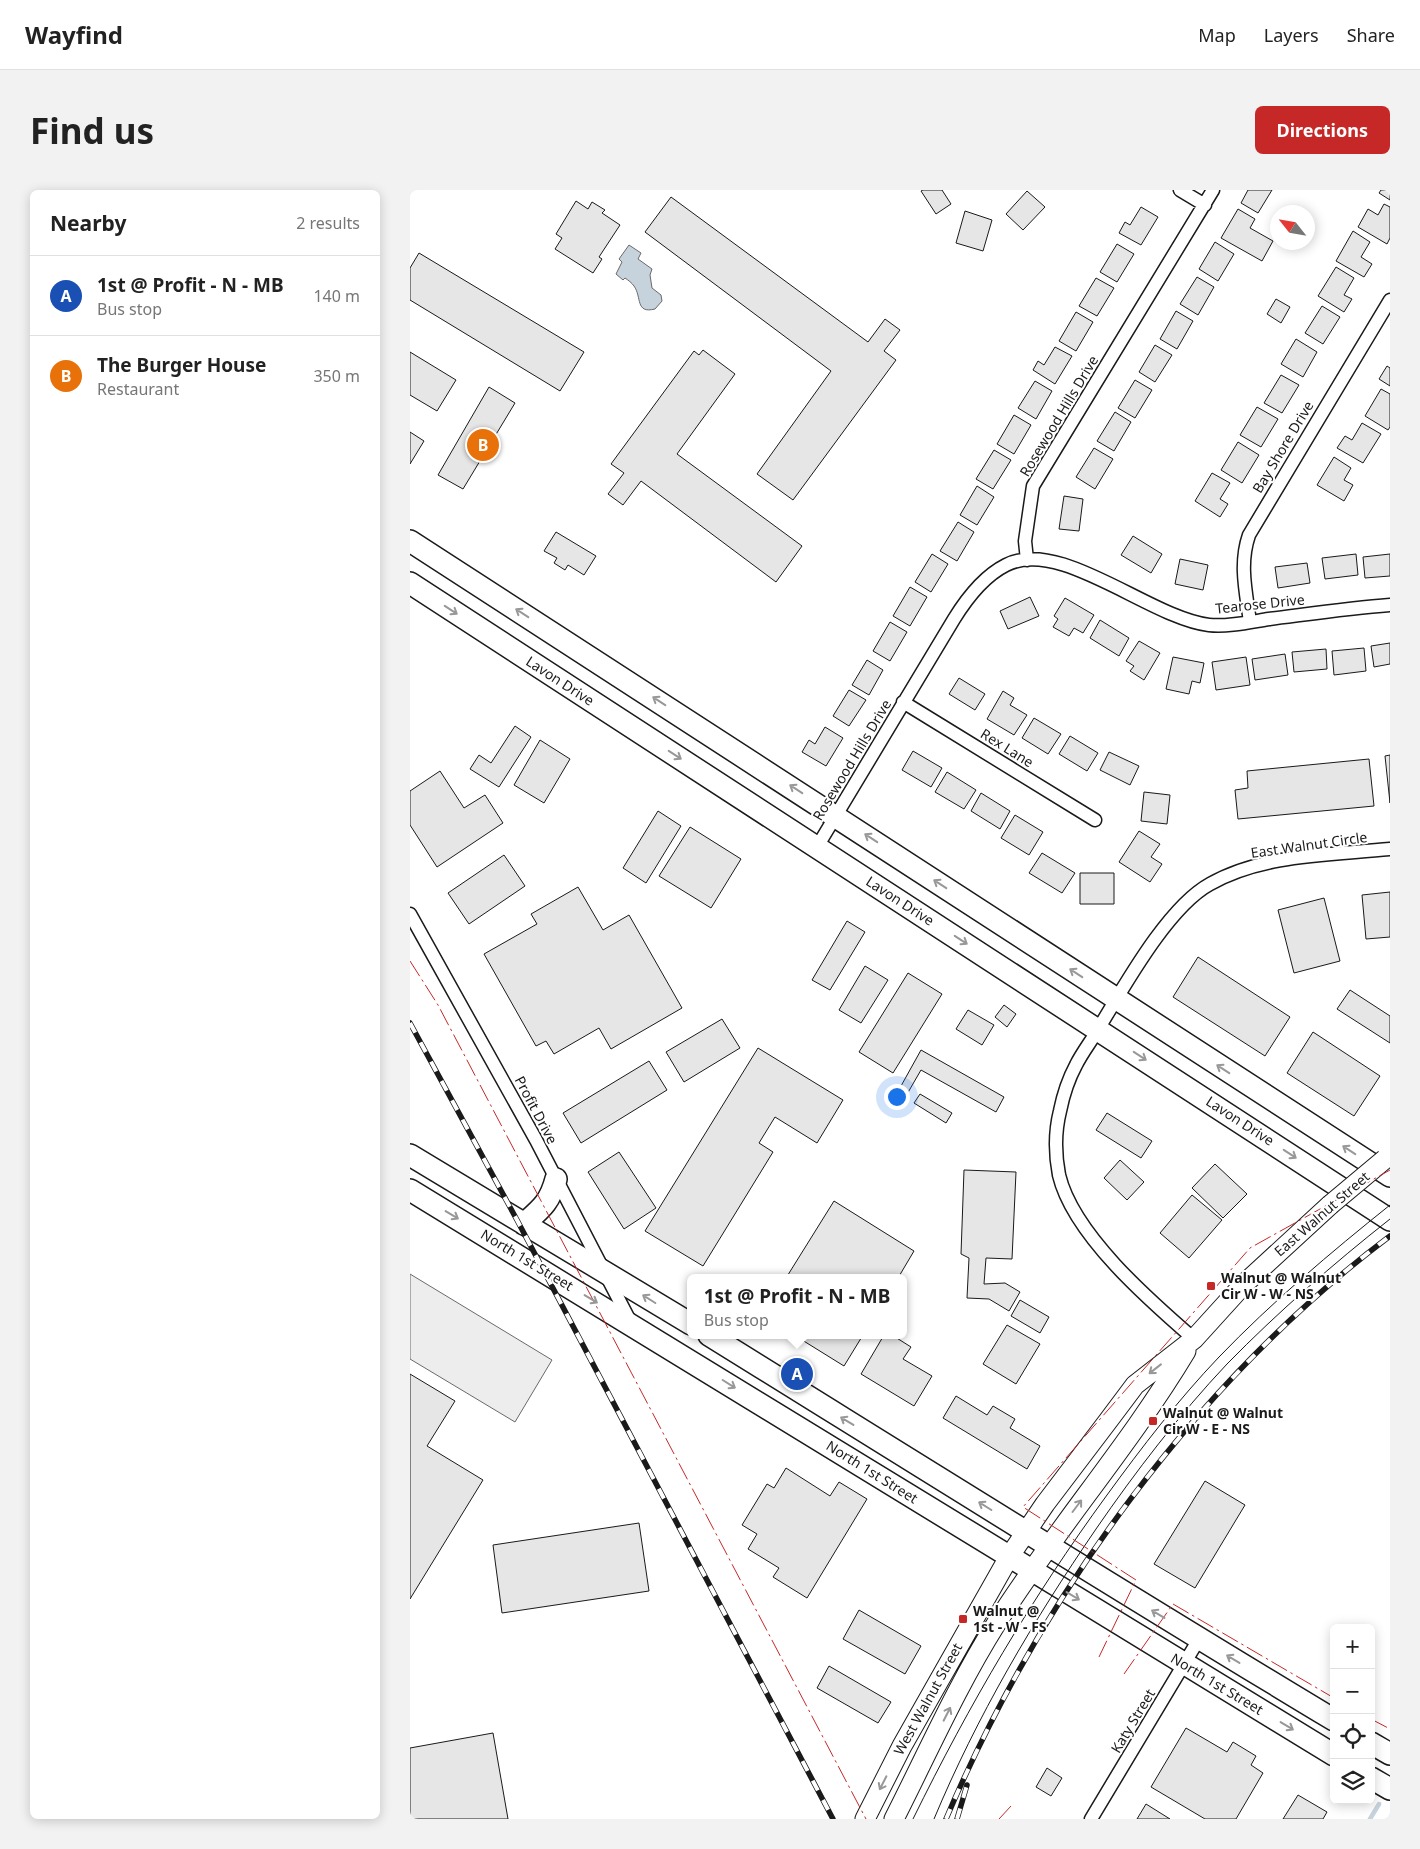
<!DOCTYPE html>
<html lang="en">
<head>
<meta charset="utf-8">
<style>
	body { margin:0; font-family:"Noto Sans",sans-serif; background:#f2f2f2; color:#222 }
	.controls { position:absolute; right:15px; bottom:15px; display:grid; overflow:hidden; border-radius:8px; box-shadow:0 2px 12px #0003 }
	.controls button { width:45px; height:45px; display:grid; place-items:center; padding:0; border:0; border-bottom:1px solid #e0e0e0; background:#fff; color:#222; font:25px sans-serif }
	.compass { position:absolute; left:860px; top:15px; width:45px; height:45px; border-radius:50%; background:#fff; box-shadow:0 2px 12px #0003; rotate:301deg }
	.you { position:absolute; left:486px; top:906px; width:18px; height:18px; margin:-12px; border:4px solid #fff; border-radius:50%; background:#1a73e8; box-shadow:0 0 0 8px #1a73e833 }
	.badge { display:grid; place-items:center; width:32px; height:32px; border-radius:50%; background:#c62828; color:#fff; font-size:16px; font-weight:700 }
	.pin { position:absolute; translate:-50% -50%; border:2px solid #fff; box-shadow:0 1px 5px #0006 }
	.popup { position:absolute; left:277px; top:1084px; width:220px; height:65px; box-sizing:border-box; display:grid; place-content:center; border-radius:8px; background:#fff; filter:drop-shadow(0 1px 4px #0005); font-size:16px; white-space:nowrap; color:#767676 }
	.popup b { font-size:19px; color:#222 }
	.popup::after { content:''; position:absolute; left:50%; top:100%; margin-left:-10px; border:10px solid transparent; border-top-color:#fff }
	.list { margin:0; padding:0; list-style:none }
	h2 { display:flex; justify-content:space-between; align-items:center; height:65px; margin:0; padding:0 20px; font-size:21px }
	h2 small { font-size:16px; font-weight:400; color:#767676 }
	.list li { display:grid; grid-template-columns:32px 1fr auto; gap:15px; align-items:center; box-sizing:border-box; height:80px; padding:0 20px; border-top:1px solid #e0e0e0 }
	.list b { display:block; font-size:19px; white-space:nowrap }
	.list p { margin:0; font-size:16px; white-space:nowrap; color:#767676 }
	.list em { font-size:16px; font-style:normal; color:#767676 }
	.icon { flex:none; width:28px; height:28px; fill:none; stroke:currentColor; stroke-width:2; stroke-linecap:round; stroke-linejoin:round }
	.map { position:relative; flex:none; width:980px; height:1629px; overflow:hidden; border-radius:8px }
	header { display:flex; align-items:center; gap:30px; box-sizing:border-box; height:70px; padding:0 25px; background:#fff; border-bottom:1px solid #e0e0e0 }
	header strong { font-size:24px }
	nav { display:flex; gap:28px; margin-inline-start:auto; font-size:18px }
	.intro { display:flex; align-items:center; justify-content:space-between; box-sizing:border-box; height:120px; padding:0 30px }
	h1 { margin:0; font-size:35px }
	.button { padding:12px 22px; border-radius:8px; background:#c62828; color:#fff; font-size:18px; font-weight:700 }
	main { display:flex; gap:30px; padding:0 30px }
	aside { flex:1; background:#fff; border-radius:8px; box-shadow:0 2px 12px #0003 }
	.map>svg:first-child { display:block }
	.parking { fill:#ededed; stroke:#6a6a6a }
	.water { fill:#c6d2dc; stroke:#6a6a6a }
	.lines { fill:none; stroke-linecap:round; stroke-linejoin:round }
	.stream { stroke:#c6d2dc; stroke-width:4.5 }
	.building { fill:#e6e6e6; stroke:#1a1a1a }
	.street-casing { stroke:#1a1a1a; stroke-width:15 }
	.secondary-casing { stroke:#1a1a1a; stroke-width:21 }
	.primary-casing { stroke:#1a1a1a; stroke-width:24 }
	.street { stroke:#fff; stroke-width:12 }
	.secondary { stroke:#fff; stroke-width:19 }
	.primary { stroke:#fff; stroke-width:21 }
	.tram { stroke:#1a1a1a; stroke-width:1 }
	.rail-casing { stroke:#1a1a1a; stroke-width:5.5 }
	.rail { stroke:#fff; stroke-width:4; stroke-dasharray:11; stroke-linecap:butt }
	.secondary-bridge-casing { stroke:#1a1a1a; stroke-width:21; stroke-linecap:butt }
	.secondary-bridge { stroke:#fff; stroke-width:19 }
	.power { stroke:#c62828; stroke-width:1; stroke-dasharray:18 4 2.5 4; stroke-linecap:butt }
	.oneway { stroke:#989898 }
	.poi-dot { fill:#c62828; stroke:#fff; stroke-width:2 }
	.labels { text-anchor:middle; stroke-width:4; stroke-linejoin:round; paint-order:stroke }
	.street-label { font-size:14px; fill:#1a1a1a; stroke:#fff }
	.poi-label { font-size:14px; font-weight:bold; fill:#1a1a1a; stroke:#fff; text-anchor:start }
</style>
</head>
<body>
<header>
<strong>Wayfind</strong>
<nav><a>Map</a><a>Layers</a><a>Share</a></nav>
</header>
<div class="intro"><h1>Find us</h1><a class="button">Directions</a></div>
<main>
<aside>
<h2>Nearby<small>2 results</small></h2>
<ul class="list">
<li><span class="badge" style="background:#1a4fb4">A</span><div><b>1st @ Profit - N - MB</b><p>Bus stop</p></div><em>140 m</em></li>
<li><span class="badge" style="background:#e8710a">B</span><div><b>The Burger House</b><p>Restaurant</p></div><em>350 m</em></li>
</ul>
</aside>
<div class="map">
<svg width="980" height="1629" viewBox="0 0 980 1629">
	<rect width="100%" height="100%" fill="#fff"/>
	<!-- parking -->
	<path class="parking" d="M0 1084 142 1170 105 1232 0 1169Z"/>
	<!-- water -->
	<path class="water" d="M219 55 231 63 228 69 242 79 240 85 242 98 251 105 252 111 245 119C225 124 232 107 224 96 222 93 218 90 215 88L213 90 206 84 212 72 209 69Z"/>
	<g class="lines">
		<!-- stream -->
		<path class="stream" d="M960 1629 969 1614"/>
	</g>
	<!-- building -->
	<path class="building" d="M513 0H532L541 14 526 24 511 1Z
		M838 0H862L848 23 831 13Z
		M971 0H980V10L969 3Z
		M617 1 635 17 613 40 596 24Z
		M261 7 458 152 475 129 490 140 474 161 486 170 383 310 347 284 421 181 235 42Z
		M166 11 178 19 182 12 195 20 192 23 210 35 189 67 192 69 183 83 145 59 152 48 146 44Z
		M974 14 980 17V48L977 54 948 37 958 19 968 25Z
		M731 17 748 27 731 55 709 43 715 32 720 35Z
		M828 19 845 29 840 38 863 51 852 71 811 48Z
		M555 21 582 30 573 61 546 53Z
		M943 41 960 52 951 67 962 74 954 87 926 71Z
		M805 52 824 64 808 91 789 79Z
		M707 54 724 64 707 92 690 82Z
		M9 63 174 162 150 201 0 110V78Z
		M926 77 944 88 934 105 942 109 934 122 908 106Z
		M787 87 804 97 788 125 770 114Z
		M686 88 704 98 687 126 669 116Z
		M866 109 880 117 871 133 857 124Z
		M912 116 930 127 913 154 895 143Z
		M766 121 783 131 767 159 750 149Z
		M666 122 683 132 666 161 649 151Z
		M886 149 907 162 893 187 871 174Z
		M745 155 762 165 745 192 729 182Z
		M645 157 662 166 645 194 623 180 628 171 634 175Z
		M293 160 325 184 267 264 392 356 366 392 231 291 213 315 198 304 214 283 201 274 284 161 289 165Z
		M0 162 46 190 27 221 0 205Z
		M977 176 980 178V196L969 189Z
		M871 185 889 195 872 223 854 213Z
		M725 190 742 200 725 228 708 218Z
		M625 191 642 201 626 229 608 218Z
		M79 197 105 213 53 299 28 285Z
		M971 199 980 204V237L978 240 955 226Z
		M847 217 868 229 851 257 830 245Z
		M705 222 721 232 704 261 687 251Z
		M604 225 621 235 604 264 587 254Z
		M952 233 971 244 953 273 927 258 935 246 942 250Z
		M0 242 14 251 0 274Z
		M828 252 849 265 832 293 811 280Z
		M684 258 703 269 685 299 666 287Z
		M584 260 601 270 583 299 566 289Z
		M924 267 941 278 934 290 943 295 934 311 907 295Z
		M802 283 820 293 810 309 818 314 810 327 785 311Z
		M567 296 584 307 567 335 550 325Z
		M654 306 673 309 669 341 649 339Z
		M548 332 564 342 547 371 530 361Z
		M146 342 186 366 174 385 158 375 155 380 144 373 147 368 134 361Z
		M723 346 752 364 741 383 711 365Z
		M522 364 538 374 521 402 505 392Z
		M946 364 948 385 915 389 912 368Z
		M980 364V386L955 388 953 367Z
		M770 369 798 375 793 400 765 394Z
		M897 373 900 393 868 398 865 377Z
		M500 397 517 407 500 436 483 426Z
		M620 407 629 426 598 439 590 421Z
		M655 408 684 425 673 443 664 438 659 446 643 437 648 429 644 426Z
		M690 430 719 448 709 466 680 448Z
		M480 432 497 442 480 471 463 461Z
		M729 451 750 463 734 490 720 481 724 476 716 471Z
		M980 453V474L964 477 961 456Z
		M954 458 956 481 924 485 922 461Z
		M916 459 917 479 884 482 882 462Z
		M875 464 878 485 845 490 842 469Z
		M763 467 794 473 790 493 782 491 779 504 756 499Z
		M836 467 840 495 806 500 802 472Z
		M457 470 473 480 459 505 442 495Z
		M549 488 575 504 565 520 539 504Z
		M439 500 456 510 439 536 423 526Z
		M593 501 604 508 600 515 617 525 604 545 577 529Z
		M624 528 651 544 638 564 612 548Z
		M105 536 121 547 89 597 60 579 69 565 81 573Z
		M415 537 433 548 416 576 392 562 399 550 405 554Z
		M660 546 688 563 677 581 649 564Z
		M130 550 160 569 134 613 104 595Z
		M503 561 532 578 521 597 492 580Z
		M699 562 729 576 720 595 690 580Z
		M980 565V613L975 566Z
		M959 569 964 616 828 629 825 600 838 598 837 581Z
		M30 581 54 618 75 605 93 633 27 677 0 635V601Z
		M537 582 566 600 554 619 525 602Z
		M734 602 760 605 757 634 731 631Z
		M571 603 600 621 590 639 561 621Z
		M248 621 271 636 236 693 213 678Z
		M605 625 633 642 619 665 591 648Z
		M280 637 331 669 301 718 249 686Z
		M729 641 750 654 741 667 752 674 740 692 709 672Z
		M632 663 665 683 652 703 619 683Z
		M94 665 115 696 59 734 38 703Z
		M670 683H704V714H670Z
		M168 697 193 740 219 725 272 818 201 859 189 838 144 864 136 851 126 856 74 764 127 734 121 724Z
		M980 702V747L956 749 952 705Z
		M914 708 930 771 884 783 868 720Z
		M437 731 455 742 420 800 402 790Z
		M788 767 880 827 855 866 763 807Z
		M455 776 478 790 451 833 429 820Z
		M498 783 532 804 483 883 449 862Z
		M940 800 980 826V853L927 819Z
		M594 815 606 824 597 837 585 827Z
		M558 820 584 835 572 855 546 839Z
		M312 829 330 858 274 892 256 862Z
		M903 842 970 886 944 926 877 883Z
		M348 858 433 910 407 953 365 927 349 953 363 962 293 1076 235 1041Z
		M511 860 594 907 586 922 511 880 489 918 481 914Z
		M239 871 257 900 171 953 153 923Z
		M510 904 542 923 536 933 504 913Z
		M697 923 742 951 731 968 686 940Z
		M209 962 246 1018 214 1039 178 982Z
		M710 970 734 992 717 1010 694 988Z
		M805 974 837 1004 813 1028 782 998Z
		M554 980 606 982 602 1069 576 1068 574 1094 595 1093 610 1102 599 1121 579 1109 557 1108 559 1068 551 1064Z
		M782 1005 812 1030 779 1068 750 1043Z
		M424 1011 504 1061 488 1088H376Z
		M610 1110 639 1127 630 1143 601 1126Z
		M597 1135 630 1154 606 1194 573 1174Z
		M384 1145H453L434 1176Z
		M474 1145H482L501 1157 493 1169 522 1186 504 1216 451 1184Z
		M0 1184 45 1211 17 1256 73 1290 0 1409Z
		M546 1206 577 1225 583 1216 605 1229 600 1238 630 1256 617 1279 533 1228Z
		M376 1278 420 1306 429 1292 457 1309 397 1408 363 1387 369 1378 338 1359 347 1344 332 1335 357 1294 364 1298Z
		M795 1291 835 1315 785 1398 744 1374Z
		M229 1333 239 1401 92 1423 83 1355Z
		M449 1420 511 1456 495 1484 433 1449Z
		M419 1476 481 1512 468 1533 407 1498Z
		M776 1538 817 1562 823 1552 846 1566 841 1575 853 1583 826 1629H795L741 1597Z
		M83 1543 98 1629H0V1558Z
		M637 1578 652 1588 641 1606 626 1597Z
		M888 1605 917 1622 913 1629H873Z
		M736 1614 760 1629H727Z"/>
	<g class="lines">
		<defs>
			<path id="street" d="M770 0 795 15
				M617 370 615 351 623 296 803 0
				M840 432C836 402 829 374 839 345L980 110
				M493 512 685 630
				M407 657 544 429C557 408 574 386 596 375 650 347 740 428 799 435 818 437 840 432 859 429 899 424 940 418 980 415
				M0 724 126 950 221 1133
				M784 1149C739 1110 663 1044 649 985 645 964 645 941 650 921 653 906 659 888 666 875 673 861 683 849 690 836 715 795 758 717 800 694 852 664 921 665 980 659
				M681 1629 789 1449"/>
			<path id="secondary" d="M455 1629 492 1556 599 1367 635 1314 698 1231 725 1195 784 1149 833 1095 920 1015
				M484 1629C517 1564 547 1496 586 1434 645 1340 719 1256 776 1161"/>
			<path id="primary" d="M0 351 980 986
				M0 393 980 1030
				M0 965 281 1134
				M0 1000 924 1565
				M114 1034C132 1018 140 1012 146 989
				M299 1145C507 1274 714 1404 924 1530
				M961 1553 980 1564
				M961 1588 980 1599"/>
		</defs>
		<!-- street casing -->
		<use href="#street" class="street-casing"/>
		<!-- secondary casing -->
		<use href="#secondary" class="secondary-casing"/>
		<!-- primary casing -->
		<use href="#primary" class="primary-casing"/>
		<!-- street -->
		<use href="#street" class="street"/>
		<!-- secondary -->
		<use href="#secondary" class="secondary"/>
		<!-- primary -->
		<use href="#primary" class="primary"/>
		<!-- tram -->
		<path class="tram" d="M503 1629C560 1513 621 1409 697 1305 732 1257 768 1210 809 1167 862 1112 920 1063 980 1015
			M524 1629C567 1526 623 1431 686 1339 726 1281 769 1225 817 1174 868 1122 923 1074 980 1029"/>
		<defs>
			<path id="rail" d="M0 833 107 1030 423 1629
				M536 1629C630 1407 787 1191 980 1046
				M547 1629 557 1595"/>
		</defs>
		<!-- rail casing -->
		<use href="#rail" class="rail-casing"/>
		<!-- rail -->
		<use href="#rail" class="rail"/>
		<defs>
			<path id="secondary-bridge" d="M920 1015 975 969"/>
		</defs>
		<!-- secondary-bridge casing -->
		<use href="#secondary-bridge" class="secondary-bridge-casing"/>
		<!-- secondary-bridge -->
		<use href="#secondary-bridge" class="secondary-bridge"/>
		<!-- power -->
		<path class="power" d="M0 771 28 815 456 1629
			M689 1467 726 1390 613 1317 840 1058 980 980
			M714 1484 763 1414 924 1508
			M961 1529 980 1539
			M589 1629 601 1616"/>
	</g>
	<!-- one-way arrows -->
	<defs><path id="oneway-shaft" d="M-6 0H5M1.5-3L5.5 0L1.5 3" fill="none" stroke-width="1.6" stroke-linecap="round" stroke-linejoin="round" transform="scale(1.25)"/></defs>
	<g class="oneway">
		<use href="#oneway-shaft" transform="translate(41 420) rotate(33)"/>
		<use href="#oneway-shaft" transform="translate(112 423) rotate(-147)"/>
		<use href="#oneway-shaft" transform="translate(249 511) rotate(-147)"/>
		<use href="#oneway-shaft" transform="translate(265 565) rotate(33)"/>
		<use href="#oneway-shaft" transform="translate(386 599) rotate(-147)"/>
		<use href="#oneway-shaft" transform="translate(461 648) rotate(-147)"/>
		<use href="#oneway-shaft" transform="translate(530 694) rotate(-147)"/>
		<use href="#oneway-shaft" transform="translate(551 750) rotate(33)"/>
		<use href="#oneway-shaft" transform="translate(666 783) rotate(-147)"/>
		<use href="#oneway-shaft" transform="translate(730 866) rotate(33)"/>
		<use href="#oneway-shaft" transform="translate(813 879) rotate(-147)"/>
		<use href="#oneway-shaft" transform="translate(939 960) rotate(-147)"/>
		<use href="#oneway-shaft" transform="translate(880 964) rotate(33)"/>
		<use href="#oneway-shaft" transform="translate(42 1025) rotate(31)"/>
		<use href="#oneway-shaft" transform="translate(181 1109) rotate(31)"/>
		<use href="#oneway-shaft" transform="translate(239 1109) rotate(-148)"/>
		<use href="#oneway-shaft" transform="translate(745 1179) rotate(142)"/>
		<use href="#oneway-shaft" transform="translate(319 1194) rotate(32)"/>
		<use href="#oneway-shaft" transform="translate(437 1231) rotate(-149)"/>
		<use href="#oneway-shaft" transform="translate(575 1316) rotate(-148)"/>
		<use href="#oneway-shaft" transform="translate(667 1316) rotate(-53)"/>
		<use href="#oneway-shaft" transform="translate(663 1406) rotate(31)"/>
		<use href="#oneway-shaft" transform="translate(748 1424) rotate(-149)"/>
		<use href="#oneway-shaft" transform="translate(823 1469) rotate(-149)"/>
		<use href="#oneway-shaft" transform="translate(537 1524) rotate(-63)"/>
		<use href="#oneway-shaft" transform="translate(877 1536) rotate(31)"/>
		<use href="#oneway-shaft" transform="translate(473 1593) rotate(117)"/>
	</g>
	<!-- markers -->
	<g class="poi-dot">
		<rect x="796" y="1091" width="10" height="10" rx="2.5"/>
		<rect x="738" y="1226" width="10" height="10" rx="2.5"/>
		<rect x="548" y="1424" width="10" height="10" rx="2.5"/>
	</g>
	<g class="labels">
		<!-- street labels -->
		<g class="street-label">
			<text transform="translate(649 226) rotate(-59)" y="5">Rosewood Hills Drive</text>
			<text transform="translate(873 257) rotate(-59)" y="5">Bay Shore Drive</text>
			<text transform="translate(850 414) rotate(-6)" y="5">Tearose Drive</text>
			<text transform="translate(150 491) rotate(33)" y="5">Lavon Drive</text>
			<text transform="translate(597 558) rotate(32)" y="5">Rex Lane</text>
			<text transform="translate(442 570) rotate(-59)" y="5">Rosewood Hills Drive</text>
			<text transform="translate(899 655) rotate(-8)" y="5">East Walnut Circle</text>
			<text transform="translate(490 711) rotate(33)" y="5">Lavon Drive</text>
			<text transform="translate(126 920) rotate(62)" y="5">Profit Drive</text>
			<text transform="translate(830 931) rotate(33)" y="5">Lavon Drive</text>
			<text transform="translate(912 1024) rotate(-41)" y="5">East Walnut Street</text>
			<text transform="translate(117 1070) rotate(31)" y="5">North 1st Street</text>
			<text transform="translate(462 1282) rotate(32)" y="5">North 1st Street</text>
			<text transform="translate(807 1494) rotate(31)" y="5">North 1st Street</text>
			<text transform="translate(518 1509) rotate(-61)" y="5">West Walnut Street</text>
			<text transform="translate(723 1531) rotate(-59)" y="5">Katy Street</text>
		</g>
		<!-- poi labels -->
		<g class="poi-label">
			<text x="811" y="1093">Walnut @ Walnut<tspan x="811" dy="16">Cir W - W - NS</tspan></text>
			<text x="753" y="1228">Walnut @ Walnut<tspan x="753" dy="16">Cir W - E - NS</tspan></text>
			<text x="563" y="1426">Walnut @<tspan x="563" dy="16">1st - W - FS</tspan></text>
		</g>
	</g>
</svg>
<div class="controls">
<button>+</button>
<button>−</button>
<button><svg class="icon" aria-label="locate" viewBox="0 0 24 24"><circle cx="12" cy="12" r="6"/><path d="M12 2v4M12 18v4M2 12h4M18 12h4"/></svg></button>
<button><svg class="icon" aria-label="layers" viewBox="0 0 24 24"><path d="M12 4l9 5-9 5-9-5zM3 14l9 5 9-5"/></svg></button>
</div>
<svg class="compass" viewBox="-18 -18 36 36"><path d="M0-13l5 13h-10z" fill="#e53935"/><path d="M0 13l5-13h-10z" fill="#767676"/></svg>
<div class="you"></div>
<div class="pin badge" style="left:387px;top:1184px;background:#1a4fb4">A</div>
<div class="popup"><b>1st @ Profit - N - MB</b>Bus stop</div>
<div class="pin badge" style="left:73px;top:255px;background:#e8710a">B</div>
</div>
</main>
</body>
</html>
